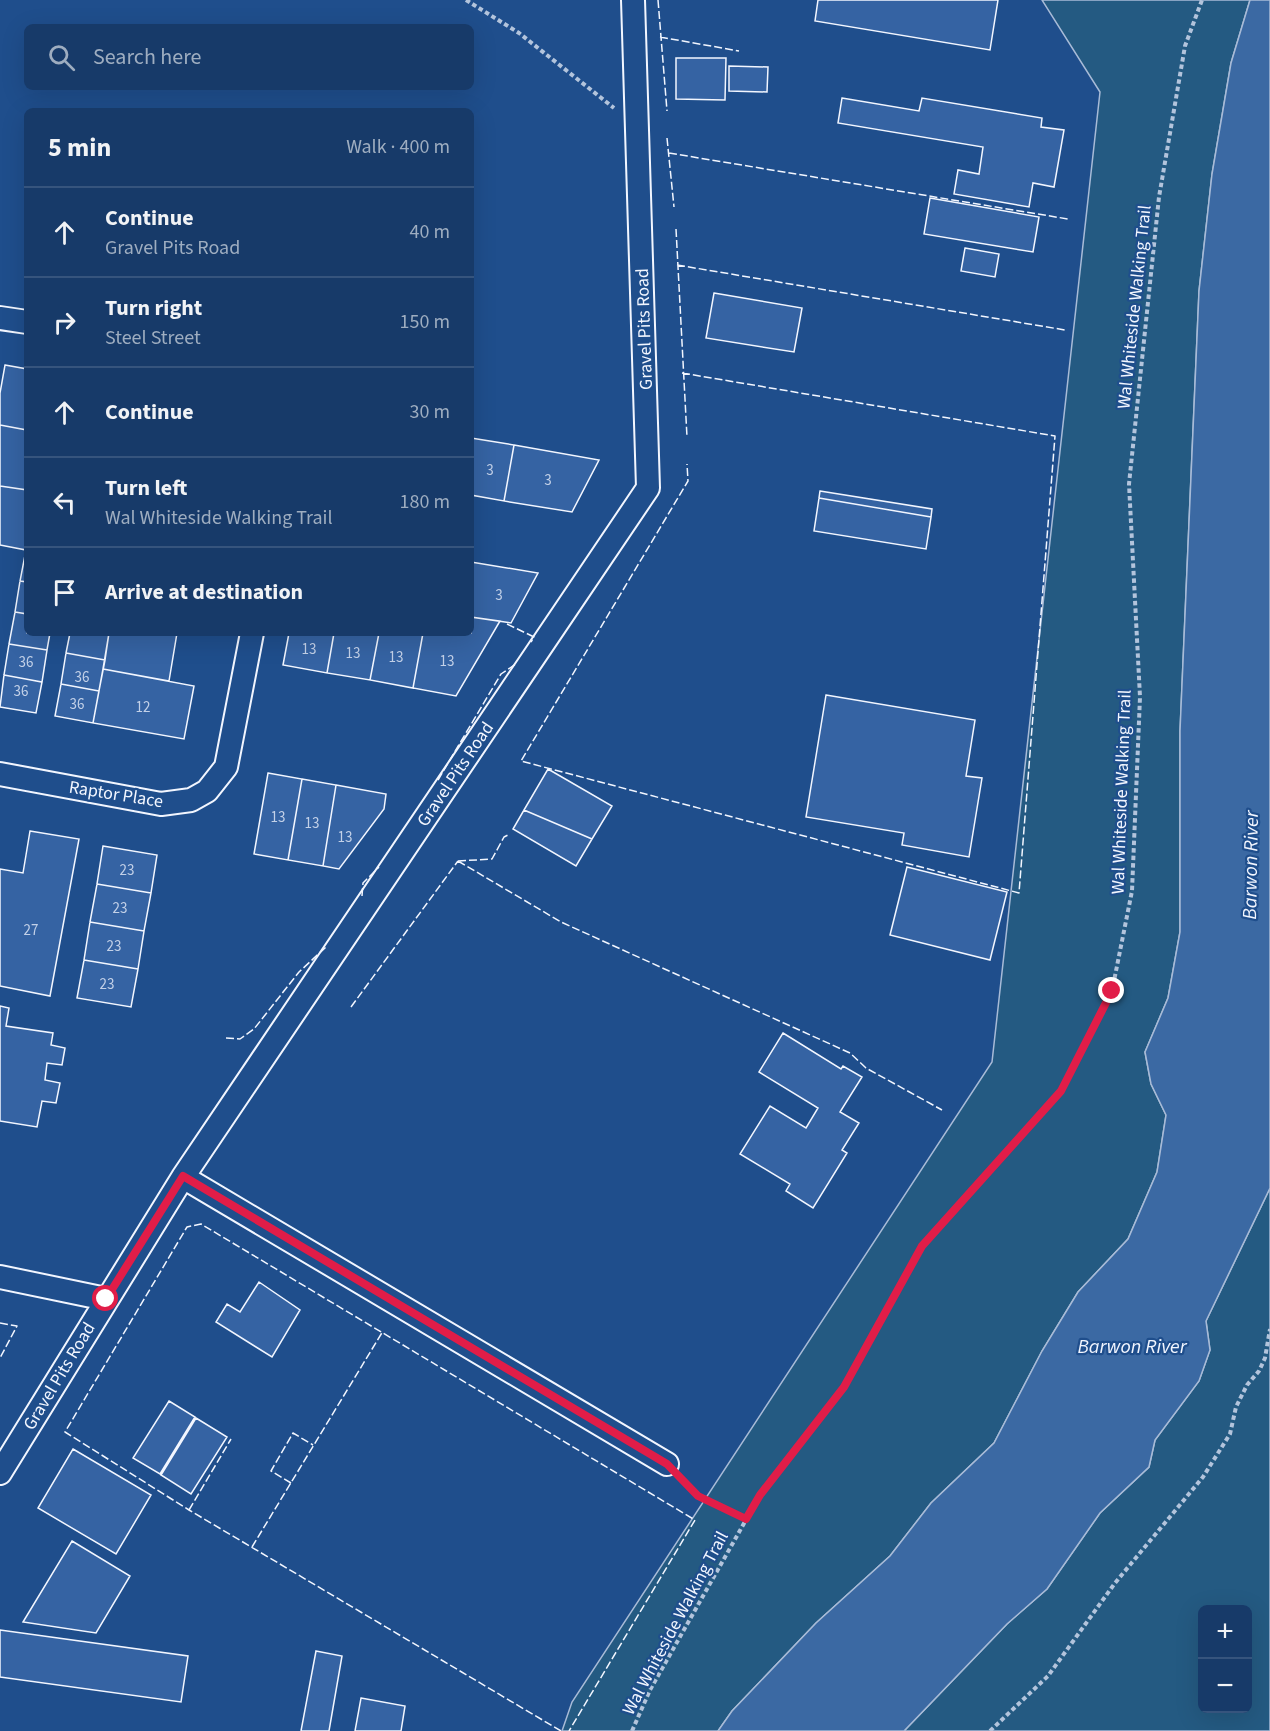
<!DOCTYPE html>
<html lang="en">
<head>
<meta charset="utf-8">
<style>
	body { margin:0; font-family:"Source Sans 3",sans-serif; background:#244571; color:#f1f3f6 }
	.controls { position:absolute; right:18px; bottom:18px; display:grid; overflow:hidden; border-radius:9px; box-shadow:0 6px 24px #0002 }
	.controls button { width:54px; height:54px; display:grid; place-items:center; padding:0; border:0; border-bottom:2px solid #36547d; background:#173a69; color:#f1f3f6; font:30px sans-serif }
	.stop { position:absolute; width:18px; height:18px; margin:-14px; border:4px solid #e11d48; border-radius:50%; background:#fff }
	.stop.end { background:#e11d48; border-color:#fff; box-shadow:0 2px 6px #0008 }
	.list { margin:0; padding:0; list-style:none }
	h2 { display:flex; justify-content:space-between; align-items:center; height:78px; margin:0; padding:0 24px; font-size:26px }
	h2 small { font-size:20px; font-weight:400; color:#9eadc0 }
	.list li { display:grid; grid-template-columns:39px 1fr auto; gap:18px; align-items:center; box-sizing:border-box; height:90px; padding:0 24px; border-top:2px solid #36547d }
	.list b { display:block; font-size:22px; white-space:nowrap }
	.list p { margin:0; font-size:20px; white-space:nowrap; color:#9eadc0 }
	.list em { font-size:20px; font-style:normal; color:#9eadc0 }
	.icon { flex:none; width:33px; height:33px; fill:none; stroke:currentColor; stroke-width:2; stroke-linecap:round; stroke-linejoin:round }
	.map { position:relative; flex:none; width:1270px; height:1731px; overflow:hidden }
	.search { position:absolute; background:#173a69; box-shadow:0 6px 24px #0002; left:24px; top:24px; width:450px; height:66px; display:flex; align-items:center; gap:15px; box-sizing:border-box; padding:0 21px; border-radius:9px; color:#9eadc0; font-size:22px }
	.panel { position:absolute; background:#173a69; box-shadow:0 6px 24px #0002; left:24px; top:108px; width:450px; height:528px; border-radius:9px }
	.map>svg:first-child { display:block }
	.green { fill:#245a82; stroke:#a8bbd7; stroke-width:1.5; fill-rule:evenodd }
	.water { fill:#3b69a3; stroke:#a8bbd7; stroke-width:1.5 }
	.building { fill:#3563a3; stroke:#f2f6ff; stroke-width:1.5 }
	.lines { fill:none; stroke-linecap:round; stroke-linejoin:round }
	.minor-casing { stroke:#f2f6ff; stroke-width:26 }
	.path { stroke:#b3c4dc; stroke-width:4; stroke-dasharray:4.5 3; stroke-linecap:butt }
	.minor { stroke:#1f4e8c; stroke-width:22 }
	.fence { stroke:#f2f6ff; stroke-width:1.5; stroke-dasharray:8 3; stroke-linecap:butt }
	.route { stroke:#e11d48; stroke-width:8 }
	.labels { text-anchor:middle; stroke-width:4.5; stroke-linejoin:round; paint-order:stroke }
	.number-label { font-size:15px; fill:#c3d1e8 }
	.street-label { font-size:18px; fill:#f2f6ff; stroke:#1f4e8c }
	.water-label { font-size:20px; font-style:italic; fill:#f2f6ff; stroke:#1f4e8c }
</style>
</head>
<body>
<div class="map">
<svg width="1270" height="1731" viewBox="0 0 1270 1731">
	<rect width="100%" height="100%" fill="#1f4e8c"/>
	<!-- green -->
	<path class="green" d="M1042 0H1250L1231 63 1212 174 1199 291 1180 731V932L1168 998 1145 1052 1151 1084 1166 1115 1157 1172 1128 1239 1078 1292 1042 1351 994 1443 931 1503 890 1556 816 1623 732 1711 718 1731H562L572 1702 992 1062 1100 92Z
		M1270 1188V1731H904L1007 1624 1047 1589 1100 1513 1149 1467 1155 1440 1199 1381 1210 1350 1206 1321ZM1202 1610H1248V1708H1202Z"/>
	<!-- water -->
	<path class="water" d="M1250 0H1270V1188L1206 1321 1210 1350 1199 1381 1155 1440 1149 1467 1100 1513 1047 1589 1007 1624 904 1731H718L732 1711 816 1623 890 1556 931 1503 994 1443 1042 1351 1078 1292 1128 1239 1157 1172 1166 1115 1151 1084 1145 1052 1168 998 1180 932V731L1199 291 1212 174 1231 63Z"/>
	<!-- building -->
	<path class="building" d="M818 0H998L990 50 815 21Z
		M676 58H726L725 100 676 99Z
		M729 66 768 67 767 92 729 91Z
		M842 98 919 111 922 98 1042 118 1041 127 1064 130 1054 187 1033 183 1029 207 954 194 958 170 979 174 983 147 838 123Z
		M930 198 1039 217 1033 252 924 234Z
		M965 248 999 254 995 277 961 271Z
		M714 293 802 308 794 352 706 338Z
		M5 365 27 369V430L0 425V393Z
		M0 425 27 430V490L0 486Z
		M471 438 514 445 504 501 471 495Z
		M514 445 599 460 572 512 504 501Z
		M0 486 27 490 26 550 0 545Z
		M820 491 932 509 931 517 819 498Z
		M819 498 931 517 926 549 814 531Z
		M26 550H27V582L20 581Z
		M471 562 538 573 511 623 471 617Z
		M20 581 27 582V614L15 612Z
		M15 612 27 614V633H50L47 650 9 644Z
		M471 617 500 621 456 696 413 688 423 633H471Z
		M70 633H109L105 660 66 653Z
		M109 633H177L169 681 103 669Z
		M289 633H334L327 673 283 665Z
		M334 633H379L370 680 327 673Z
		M379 633H423L413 688 370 680Z
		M9 644 47 650 42 682 4 675Z
		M66 653 105 660 99 691 61 684Z
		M103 669 194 686 184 739 93 723Z
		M4 675 42 682 36 713 0 707Z
		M61 684 99 691 93 723 55 716Z
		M826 695 975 720 966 776 982 778 969 857 902 845 904 833 806 817Z
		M548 769 612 806 592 839 524 810Z
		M268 773 302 779 288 860 254 854Z
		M302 779 336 785 323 866 288 860Z
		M336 785 386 794 384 809 339 869 323 866Z
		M524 810 592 839 576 866 513 829Z
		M30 831 79 839 50 996 0 986V869L23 873Z
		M103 846 157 855 151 893 97 884Z
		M907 867 1007 892 990 960 890 935Z
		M97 884 151 893 144 931 90 922Z
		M90 922 144 931 138 969 84 960Z
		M84 960 138 969 131 1007 77 998Z
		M0 1006 9 1008 6 1026 53 1033 51 1045 65 1048 62 1065 47 1063 45 1080 60 1083 56 1103 42 1101 37 1127 0 1121Z
		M783 1033 841 1069 843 1066 862 1077 840 1112 859 1123 842 1150 847 1153 813 1208 786 1191 790 1184 740 1154 770 1106 806 1128 818 1108 759 1072Z
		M259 1282 300 1310 272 1357 216 1322 227 1304 240 1312Z
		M169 1401 195 1417 160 1474 133 1458Z
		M196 1418 227 1437 191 1494 161 1475Z
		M73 1449 151 1495 116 1554 38 1508Z
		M72 1541 130 1576 96 1633 23 1622Z
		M0 1630 188 1656 181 1702 0 1677Z
		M316 1651 342 1656 329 1731H301Z
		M361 1698 405 1706 401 1731H355Z"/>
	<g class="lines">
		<defs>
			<path id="minor" d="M0 318 27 322
				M0 774 161 804 191 800 207 791 226 767 252 633
				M183 1177 667 1464
				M0 1277 106 1299
				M0 1473 183 1177 648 488 633 0"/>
		</defs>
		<!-- minor casing -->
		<use href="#minor" class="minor-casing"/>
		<!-- path -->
		<path class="path" d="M466 0 519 33 614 108
			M681 1479 698 1496 746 1519
			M632 1731 650 1690 760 1495 844 1387 922 1246 1061 1091 1112 991 1132 891 1140 697 1129 484 1159 197 1185 46 1202 0
			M990 1731 1048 1676 1115 1583 1203 1477 1230 1434 1236 1407 1247 1385 1259 1371 1265 1358 1270 1329"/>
		<!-- minor -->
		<use href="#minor" class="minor"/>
		<!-- fence -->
		<path class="fence" d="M658 0 667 111
			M660 37 739 51
			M667 138 674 207
			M669 153 1068 219
			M676 229 687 437
			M677 265 1065 330
			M682 373 1055 436 1019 893 521 761 688 481 687 464
			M507 624 534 637 531 642
			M438 780 501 674 516 664
			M458 861 561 922 850 1053 866 1068 942 1110
			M458 861 492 859 504 837 510 834
			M362 896 363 883 379 867
			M351 1007 458 861
			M226 1038 240 1039 254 1029 299 972 326 947
			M0 1323 17 1326 0 1358
			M291 1483 271 1471 293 1433 313 1445
			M189 1510 231 1439
			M252 1547 383 1331
			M561 1731 189 1510 65 1432 187 1227 201 1224 695 1520 569 1731"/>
	</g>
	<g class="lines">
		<!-- route -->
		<path class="route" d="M106 1299 183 1176 667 1464 698 1496 746 1519 760 1495 844 1387 922 1246 1061 1091 1112 991"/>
	</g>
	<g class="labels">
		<!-- number labels -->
		<g class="number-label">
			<text x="490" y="475">3</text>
			<text x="548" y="485">3</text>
			<text x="499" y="600">3</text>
			<text x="309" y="654">13</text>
			<text x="353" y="658">13</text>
			<text x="396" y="662">13</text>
			<text x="447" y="666">13</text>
			<text x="26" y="667">36</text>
			<text x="82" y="682">36</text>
			<text x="21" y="696">36</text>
			<text x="77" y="709">36</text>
			<text x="143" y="712">12</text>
			<text x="278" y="822">13</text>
			<text x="312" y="828">13</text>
			<text x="345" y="842">13</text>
			<text x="127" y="875">23</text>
			<text x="120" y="913">23</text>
			<text x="31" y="935">27</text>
			<text x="114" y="951">23</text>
			<text x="107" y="989">23</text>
		</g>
		<!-- street labels -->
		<g class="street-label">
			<text transform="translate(1134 307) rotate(-84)" y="6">Wal Whiteside Walking Trail</text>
			<text transform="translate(644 329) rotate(-92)" y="6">Gravel Pits Road</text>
			<text transform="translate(455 774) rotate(-56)" y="6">Gravel Pits Road</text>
			<text transform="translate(1121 792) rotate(-88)" y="6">Wal Whiteside Walking Trail</text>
			<text transform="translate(116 794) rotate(9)" y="6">Raptor Place</text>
			<text transform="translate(59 1376) rotate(-59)" y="6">Gravel Pits Road</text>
			<text transform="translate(675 1623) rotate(-62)" y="6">Wal Whiteside Walking Trail</text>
		</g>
		<!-- water labels -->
		<g class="water-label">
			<text transform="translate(1250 865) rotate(-89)" y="7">Barwon River</text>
			<text x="1132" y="1353">Barwon River</text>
		</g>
	</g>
</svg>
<div class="controls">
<button>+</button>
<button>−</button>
</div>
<div class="stop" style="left:106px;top:1299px"></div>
<div class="stop end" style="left:1112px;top:991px"></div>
<div class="search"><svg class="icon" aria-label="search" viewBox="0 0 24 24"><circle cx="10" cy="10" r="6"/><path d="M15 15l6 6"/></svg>Search here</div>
<section class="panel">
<h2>5 min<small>Walk · 400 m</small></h2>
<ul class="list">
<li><svg class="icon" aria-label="ahead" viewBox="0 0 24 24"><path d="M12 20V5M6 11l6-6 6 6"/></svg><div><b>Continue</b><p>Gravel Pits Road</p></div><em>40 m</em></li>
<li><svg class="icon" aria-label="right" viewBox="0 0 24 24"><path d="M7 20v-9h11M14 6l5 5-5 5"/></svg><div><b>Turn right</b><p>Steel Street</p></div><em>150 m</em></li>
<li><svg class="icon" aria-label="ahead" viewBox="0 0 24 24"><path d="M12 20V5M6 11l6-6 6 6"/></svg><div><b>Continue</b></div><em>30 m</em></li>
<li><svg class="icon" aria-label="left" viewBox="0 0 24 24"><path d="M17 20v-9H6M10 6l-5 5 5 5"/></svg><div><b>Turn left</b><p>Wal Whiteside Walking Trail</p></div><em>180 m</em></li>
<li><svg class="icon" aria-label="arrive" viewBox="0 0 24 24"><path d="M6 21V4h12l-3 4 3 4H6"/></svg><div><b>Arrive at destination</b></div></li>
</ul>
</section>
</div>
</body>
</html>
